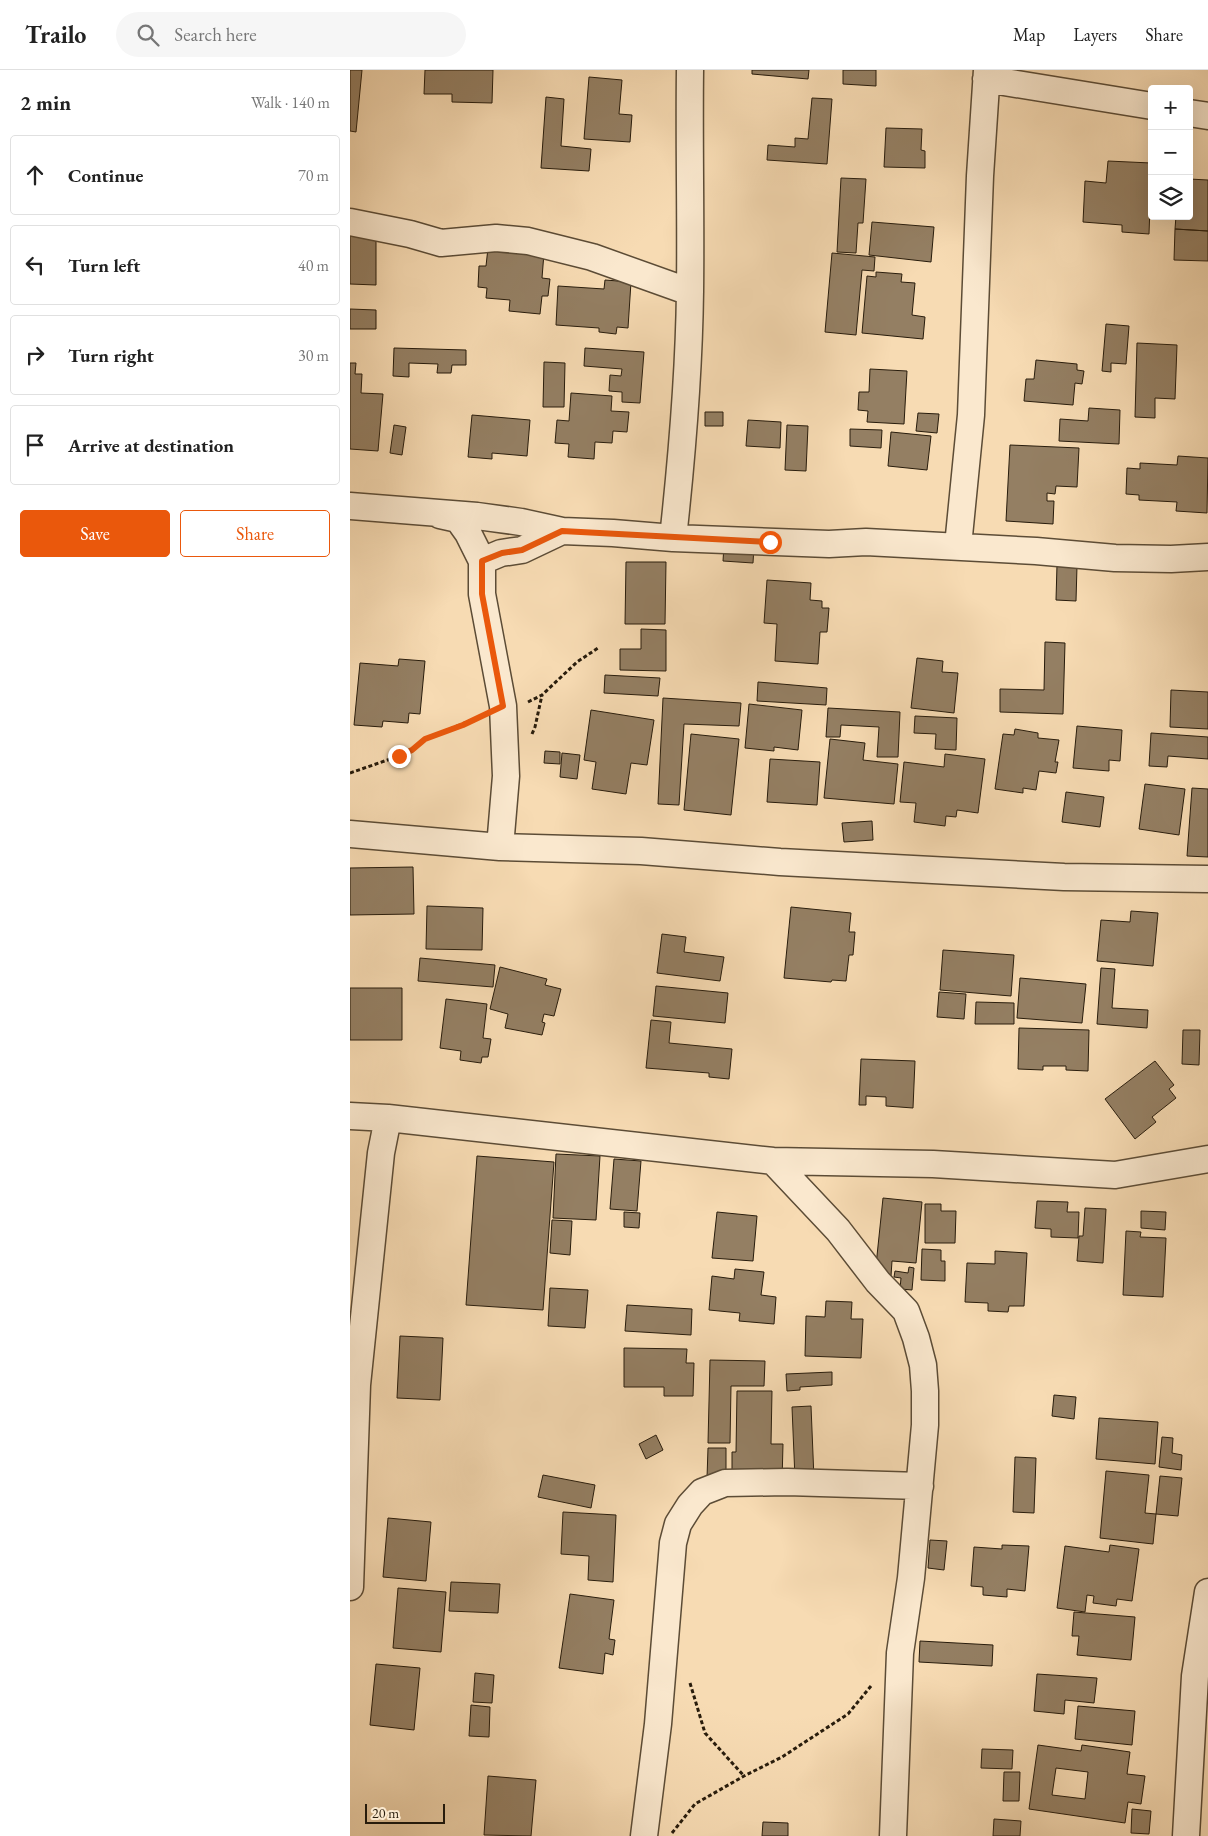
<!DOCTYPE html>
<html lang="en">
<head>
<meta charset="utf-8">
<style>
	body { margin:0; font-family:"EB Garamond",serif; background:#f6f6f6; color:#222 }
	.controls { position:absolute; right:15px; top:15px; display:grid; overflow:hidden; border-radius:5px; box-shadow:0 5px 20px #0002 }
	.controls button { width:45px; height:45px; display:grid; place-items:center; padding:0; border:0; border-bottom:1px solid #e0e0e0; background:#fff; color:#222; font:25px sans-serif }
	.scale { position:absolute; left:15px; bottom:12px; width:80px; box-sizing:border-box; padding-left:5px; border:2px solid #281c0c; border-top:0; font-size:14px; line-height:18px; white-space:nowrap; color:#281c0c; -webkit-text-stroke:4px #fae8ce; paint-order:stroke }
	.stop { position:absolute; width:15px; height:15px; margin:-11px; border:4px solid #ea580c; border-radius:50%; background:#fff }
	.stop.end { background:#ea580c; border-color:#fff; box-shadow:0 1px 5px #0008 }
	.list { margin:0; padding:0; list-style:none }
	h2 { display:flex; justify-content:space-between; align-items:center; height:65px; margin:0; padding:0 20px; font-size:21px }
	h2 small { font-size:16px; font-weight:400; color:#767676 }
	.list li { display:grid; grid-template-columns:32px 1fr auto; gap:15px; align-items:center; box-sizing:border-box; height:80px; margin:0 10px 10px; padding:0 10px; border:1px solid #e0e0e0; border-radius:5px }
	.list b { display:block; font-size:19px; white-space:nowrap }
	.list em { font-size:16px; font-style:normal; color:#767676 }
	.actions { display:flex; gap:10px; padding:15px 20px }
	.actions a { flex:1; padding:11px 0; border:1px solid #ea580c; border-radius:5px; text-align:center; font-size:18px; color:#ea580c }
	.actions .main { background:#ea580c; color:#fff }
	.icon { flex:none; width:28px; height:28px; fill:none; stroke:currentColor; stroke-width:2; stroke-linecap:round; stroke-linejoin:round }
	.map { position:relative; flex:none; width:858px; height:1766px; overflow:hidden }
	header { display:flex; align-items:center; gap:30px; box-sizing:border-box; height:70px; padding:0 25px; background:#fff; border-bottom:1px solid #e0e0e0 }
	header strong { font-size:24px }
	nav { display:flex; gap:28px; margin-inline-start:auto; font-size:18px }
	.search { width:350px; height:45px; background:#f6f6f6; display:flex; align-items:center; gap:12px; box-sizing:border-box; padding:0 18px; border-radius:28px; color:#767676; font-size:19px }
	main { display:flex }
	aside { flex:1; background:#fff }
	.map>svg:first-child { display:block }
	.building { fill:#947f63; stroke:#281c0c; fill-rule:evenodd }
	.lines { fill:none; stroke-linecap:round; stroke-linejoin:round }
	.minor-casing { stroke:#5c4c36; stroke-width:29 }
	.path { stroke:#281c0c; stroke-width:3; stroke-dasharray:4 2.5; stroke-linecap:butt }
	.minor { stroke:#fae8ce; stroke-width:26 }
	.route { stroke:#ea580c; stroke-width:6 }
</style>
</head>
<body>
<header>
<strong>Trailo</strong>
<div class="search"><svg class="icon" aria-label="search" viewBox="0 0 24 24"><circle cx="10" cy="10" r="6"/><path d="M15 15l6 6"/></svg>Search here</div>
<nav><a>Map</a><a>Layers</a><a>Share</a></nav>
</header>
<main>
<aside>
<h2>2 min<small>Walk · 140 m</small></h2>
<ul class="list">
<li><svg class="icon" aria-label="ahead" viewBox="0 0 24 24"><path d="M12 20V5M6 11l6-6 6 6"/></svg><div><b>Continue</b></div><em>70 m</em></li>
<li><svg class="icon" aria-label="left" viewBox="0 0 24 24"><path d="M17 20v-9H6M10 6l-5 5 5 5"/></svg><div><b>Turn left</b></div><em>40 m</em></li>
<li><svg class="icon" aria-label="right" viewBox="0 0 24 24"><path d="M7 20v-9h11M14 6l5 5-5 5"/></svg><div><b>Turn right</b></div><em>30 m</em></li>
<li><svg class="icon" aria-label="arrive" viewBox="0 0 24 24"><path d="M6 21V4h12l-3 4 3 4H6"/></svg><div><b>Arrive at destination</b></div></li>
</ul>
<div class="actions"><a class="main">Save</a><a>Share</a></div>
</aside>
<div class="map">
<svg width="858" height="1766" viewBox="0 0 858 1766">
	<rect width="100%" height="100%" fill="#f7dbb3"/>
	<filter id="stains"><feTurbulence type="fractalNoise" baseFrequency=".004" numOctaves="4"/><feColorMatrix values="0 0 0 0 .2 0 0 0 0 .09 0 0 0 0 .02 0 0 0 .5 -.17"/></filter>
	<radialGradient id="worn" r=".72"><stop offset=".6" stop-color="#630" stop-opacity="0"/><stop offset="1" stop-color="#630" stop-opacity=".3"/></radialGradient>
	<!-- building -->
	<path class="building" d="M0 0H12L6 62 0 61Z
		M75 0H143L142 33 102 32V24H74Z
		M402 0H459L458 9 402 4Z
		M493 0H526V16L493 14Z
		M239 7 272 10 269 44 282 45 280 72 234 69Z
		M196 27 214 29 211 76 241 79 239 101 191 98Z
		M462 28 482 29 477 94 417 90 418 75 445 77V68L458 69Z
		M536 58 572 59 571 80 575 81V98L534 97Z
		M758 91 801 93 800 116H802V136H800L799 164 772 162V155L733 152 735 111 756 113Z
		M491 108 516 109 513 153H508L506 183 487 182Z
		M839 109 858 110V161L825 159 826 146H839Z
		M522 152 584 157 581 192 519 185Z
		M825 159 858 161V191L824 190Z
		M0 166 26 167V215L0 214Z
		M138 178 194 183 192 208 200 209 198 226H192L190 244 159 241 160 230 136 228 137 218 128 217 129 196H136Z
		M482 183 525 187 524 201 512 200 506 265 475 262Z
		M526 202 552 204 551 212 565 213 562 245 575 247 573 269 512 263 517 206 526 207Z
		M255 210 281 212 278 258 267 257 266 264 249 262V258L206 255 208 216 254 219Z
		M0 239 26 240V259H0Z
		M756 254 779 256 776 294 761 293V302L752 301Z
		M787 273 827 275 825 329 805 328V348L785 347Z
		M44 278 116 280V295H102L101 303H87L88 294 59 293V307L43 306Z
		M235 278 294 282 290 333 272 332V322L259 321 260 305 271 306 272 299 234 296Z
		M686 290 727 294V300L734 301 732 314 725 313 723 335 674 331 676 309H684Z
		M194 292 215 293 214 337H193Z
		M0 293H6L5 304H12L11 323 33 324 28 381 0 379Z
		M520 299 557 301 554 354 517 352 518 341 508 340 509 322H519Z
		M221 323 262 326 261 341 279 342 277 362 263 361 262 373 245 372 244 389 218 387 219 374 205 373 207 350 219 351Z
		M739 338 770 340 769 374 709 371 710 349 738 351Z
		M355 342H373V356H355Z
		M568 343 589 344 587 363 566 361Z
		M122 345 180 350 177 386 142 383V389L118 387Z
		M398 350 431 352 430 378 396 376Z
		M44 355 56 357 52 385 40 383Z
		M437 355 458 356 456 401 435 400Z
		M500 359 532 360 531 378 500 376Z
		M541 362 581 366 577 400 538 396Z
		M660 375 729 378 727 417 706 416 705 424 697 423V431H704L703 454 656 451Z
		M828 386 858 388 857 443 826 441 827 432 789 430V425L776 424 777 398 790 399V393L827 395Z
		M374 475 404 476 403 493 373 491Z
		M276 492H316L315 554H275Z
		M707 495 727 496 726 531 706 530Z
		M417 510 461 513 460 530 472 531V538H479L477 562H470L468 594 425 591 427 554 414 553Z
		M291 559 316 560V601L270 600V579H291Z
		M695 572 715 573 713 644 650 642V619L694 620Z
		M567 588 593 591 592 602 608 603 604 643 561 638Z
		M49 589 75 591 70 644 59 643 58 653 33 651 32 657 4 655 10 593 48 596Z
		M255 605 310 608 308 626 254 623Z
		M408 612 477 618 476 635 407 631Z
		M821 620 858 622V659L820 657Z
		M313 628 391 633 389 656 334 654 329 735 308 734Z
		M399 634 452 640 448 680 424 677V681L395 678Z
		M478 638 550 642 548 687H527L529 657 491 655 490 667H476Z
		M241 640 304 650 297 695 281 693 276 724 242 719 246 692 234 690Z
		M565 646 607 648 606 680 585 679 586 664 564 663Z
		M727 656 772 660 770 691 759 690V701L723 698Z
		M665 659 688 663V668L709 670 705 692H708L706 703 689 701 686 720 673 718V723L645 719 653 664 664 665Z
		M801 663 858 667V689L818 686 817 697 799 696Z
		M341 664 389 669 381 745 334 740Z
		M480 669 515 673 513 690 548 694 544 734 474 728Z
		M195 681 210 682V694L194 693Z
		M212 683 230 685 227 709 210 707Z
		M595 684 635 689 628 743 607 740 606 747 596 746 595 756 564 752 566 733 550 732 554 692 594 697Z
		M420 689 470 692 467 735 417 732Z
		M795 714 835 719 829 765 789 759Z
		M842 718 858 719V787L837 786Z
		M716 722 754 727 750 757 712 752Z
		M522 751 523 770 494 772 492 753Z
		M63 797 64 844 0 845V798Z
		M77 836 133 838 132 880 76 879Z
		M441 837 501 843 499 862H505L503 885H499L496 911 482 910 481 912 434 908Z
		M781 841 808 843 803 896 747 891 751 850 780 852Z
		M312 864 336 867 334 882 374 887 370 911 307 903Z
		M593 880 664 885 661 926 590 920Z
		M70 888 145 895 143 917 68 911Z
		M150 897 197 909 195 915 211 919 204 946 194 944 192 952 195 953 192 965 155 958 158 944 140 939Z
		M751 898 765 899 762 938 798 940 797 958 747 954Z
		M670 908 736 914 732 953 667 948Z
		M306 916 378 923 375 953 303 946Z
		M0 918H52V970H0Z
		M589 922 616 924 614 949 587 947Z
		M96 929 137 934 133 968 141 969 138 987H132L131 993 110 990 111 981 90 978Z
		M626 932 664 933V954H625Z
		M301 950 321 952 319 973 382 979 379 1009 359 1007V1003L296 998Z
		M669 958 739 960 738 1001 716 1000V996H693V1000L668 999Z
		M833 960H850L849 995 832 994Z
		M511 989 565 991 563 1038 536 1036V1027L516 1026V1035H509Z
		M805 991 824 1015 819 1019 826 1028 802 1047 806 1052 785 1069 755 1029Z
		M206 1084 250 1086 246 1150 203 1148Z
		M127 1086 204 1092 193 1240 116 1235Z
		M264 1089 291 1091 287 1141 260 1139Z
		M533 1128 572 1132 566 1193 542 1191 541 1206 525 1205Z
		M687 1131 718 1132 717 1142H729L728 1168 701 1167V1159L685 1158Z
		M575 1134H591V1141H606L605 1173H575Z
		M735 1138 756 1139 753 1193 727 1191 729 1166H733Z
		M791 1141 816 1142 815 1160 791 1158Z
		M274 1142 290 1143 289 1158 274 1157Z
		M367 1142 407 1146 403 1191 362 1188Z
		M202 1150 222 1151 220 1185 200 1183Z
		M776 1161 791 1162 790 1167 816 1168 813 1227 773 1225Z
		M572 1179 591 1180V1191H595V1211L571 1210Z
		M645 1181 677 1183 674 1236H659L658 1242 638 1241V1233L615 1232 617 1193 645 1194Z
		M559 1197 564 1198 562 1220 550 1219 551 1208 544 1207 545 1201 558 1203Z
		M385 1199 414 1202 411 1225 426 1227 424 1254 389 1251 390 1243 359 1240 362 1206 384 1209Z
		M200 1218 238 1220 235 1258 198 1256Z
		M476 1231 502 1232 501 1249H513L511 1288 455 1286 456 1246 475 1247Z
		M277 1235 342 1239 341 1265 275 1261Z
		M50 1266 93 1268 90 1330 47 1328Z
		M274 1278 337 1279 336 1293H344L343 1326H314V1317H274Z
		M360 1290 415 1291 414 1316H381L380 1373H358Z
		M482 1302V1315L450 1317V1320L437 1321 436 1304Z
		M387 1321H422L421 1374H433L432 1412 382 1411V1382H386Z
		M704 1325 726 1327 724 1349 702 1346Z
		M461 1336 464 1409H445L442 1337Z
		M749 1348 808 1352 805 1394 746 1389Z
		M306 1365 313 1380 296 1389 289 1374Z
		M812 1367 823 1368 822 1383 832 1385 831 1400 809 1397Z
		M358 1378H376V1408H357Z
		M665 1387 686 1388 684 1443 663 1442Z
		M756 1401 799 1405 795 1443 806 1444 803 1474 750 1468Z
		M193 1405 245 1415 241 1438 188 1427Z
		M810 1406 832 1408 828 1446 806 1444Z
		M213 1442 266 1445 263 1512 238 1510 239 1486 211 1484Z
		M38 1448 81 1452 76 1511 33 1507Z
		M580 1470 597 1471 594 1500 578 1498Z
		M652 1475 679 1476 675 1521 657 1519V1527L633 1525V1517L621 1516 624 1477 652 1479Z
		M760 1475 789 1479 782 1531 767 1529 766 1536 743 1533 744 1526 737 1525 735 1542 707 1538 715 1476 759 1482Z
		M101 1512 150 1514 148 1543 99 1541Z
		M48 1518 96 1522 91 1582 43 1578Z
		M220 1524 264 1530 259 1569 265 1570 263 1585 255 1583 253 1604 209 1598Z
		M724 1542 785 1547 781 1590 727 1585 729 1566H722Z
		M570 1571 643 1575 642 1596 569 1592Z
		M26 1594 70 1598 64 1660 20 1655Z
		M125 1603 144 1605 142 1633 123 1632Z
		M687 1604 747 1608 744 1633 715 1630 714 1644 684 1641Z
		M121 1635 140 1637 139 1667 119 1666Z
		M728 1636 785 1641 782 1675 725 1669Z
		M688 1675 731 1681 732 1675 780 1682 777 1704 795 1706 791 1734 778 1732 775 1753 679 1739ZM706 1698 738 1702 735 1729 702 1725Z
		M632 1679 663 1680 662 1699 631 1698Z
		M654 1702H670L669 1731H653Z
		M138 1706 186 1710 181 1766 134 1765Z
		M782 1739 801 1741 799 1764 781 1763Z
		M644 1749 671 1751 670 1766H643Z
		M413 1752 438 1753V1766H412Z"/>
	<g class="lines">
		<defs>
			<path id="minor" d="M636 9 802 36
				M839 43 858 46
				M0 152 60 164 91 173 146 168 178 171 242 187 340 222
				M0 436 127 446 171 452 212 461 263 463 323 468 479 474 516 472 686 481 765 488 821 489 858 487
				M90 445 108 449 118 463 132 491
				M323 468C332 386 339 304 340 221 341 147 339 74 340 0
				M608 476 621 345 630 106 637 0
				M0 764 150 777 291 781 430 792 714 807 858 809
				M150 777 156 706 153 636 132 524V491L151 483 172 480 212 461
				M0 1046 38 1048 423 1091 583 1094 765 1105 858 1089
				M423 1091 488 1160 528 1212 556 1241 566 1268 573 1295 575 1321V1355L561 1508 550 1583 543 1766
				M0 1517 7 1315 31 1083 38 1048
				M294 1766 308 1654 323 1473 328 1454 340 1435 352 1422 375 1413 437 1412 570 1416
				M836 1766 845 1606 858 1522"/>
		</defs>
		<!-- minor casing -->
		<use href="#minor" class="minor-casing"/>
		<!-- path -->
		<path class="path" d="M178 632 192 625 227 592 248 578
			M182 664 185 657 192 625
			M0 703 49 686 62 680 75 669 127 648
			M340 1613 355 1663 394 1706
			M322 1763 345 1734 394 1706 432 1687 498 1644 521 1616"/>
		<!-- minor -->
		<use href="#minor" class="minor"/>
	</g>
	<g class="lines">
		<!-- route -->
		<path class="route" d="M49 686 62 680 75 669 113 655 153 636 132 524V491L152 483 172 480 212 461 420 472"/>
	</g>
	<rect width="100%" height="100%" filter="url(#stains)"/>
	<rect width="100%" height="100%" fill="url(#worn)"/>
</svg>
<div class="controls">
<button>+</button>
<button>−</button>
<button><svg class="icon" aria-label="layers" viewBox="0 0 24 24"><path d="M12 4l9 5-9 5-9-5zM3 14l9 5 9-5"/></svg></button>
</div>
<div class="scale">20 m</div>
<div class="stop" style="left:420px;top:472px"></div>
<div class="stop end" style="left:49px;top:686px"></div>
</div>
</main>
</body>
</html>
